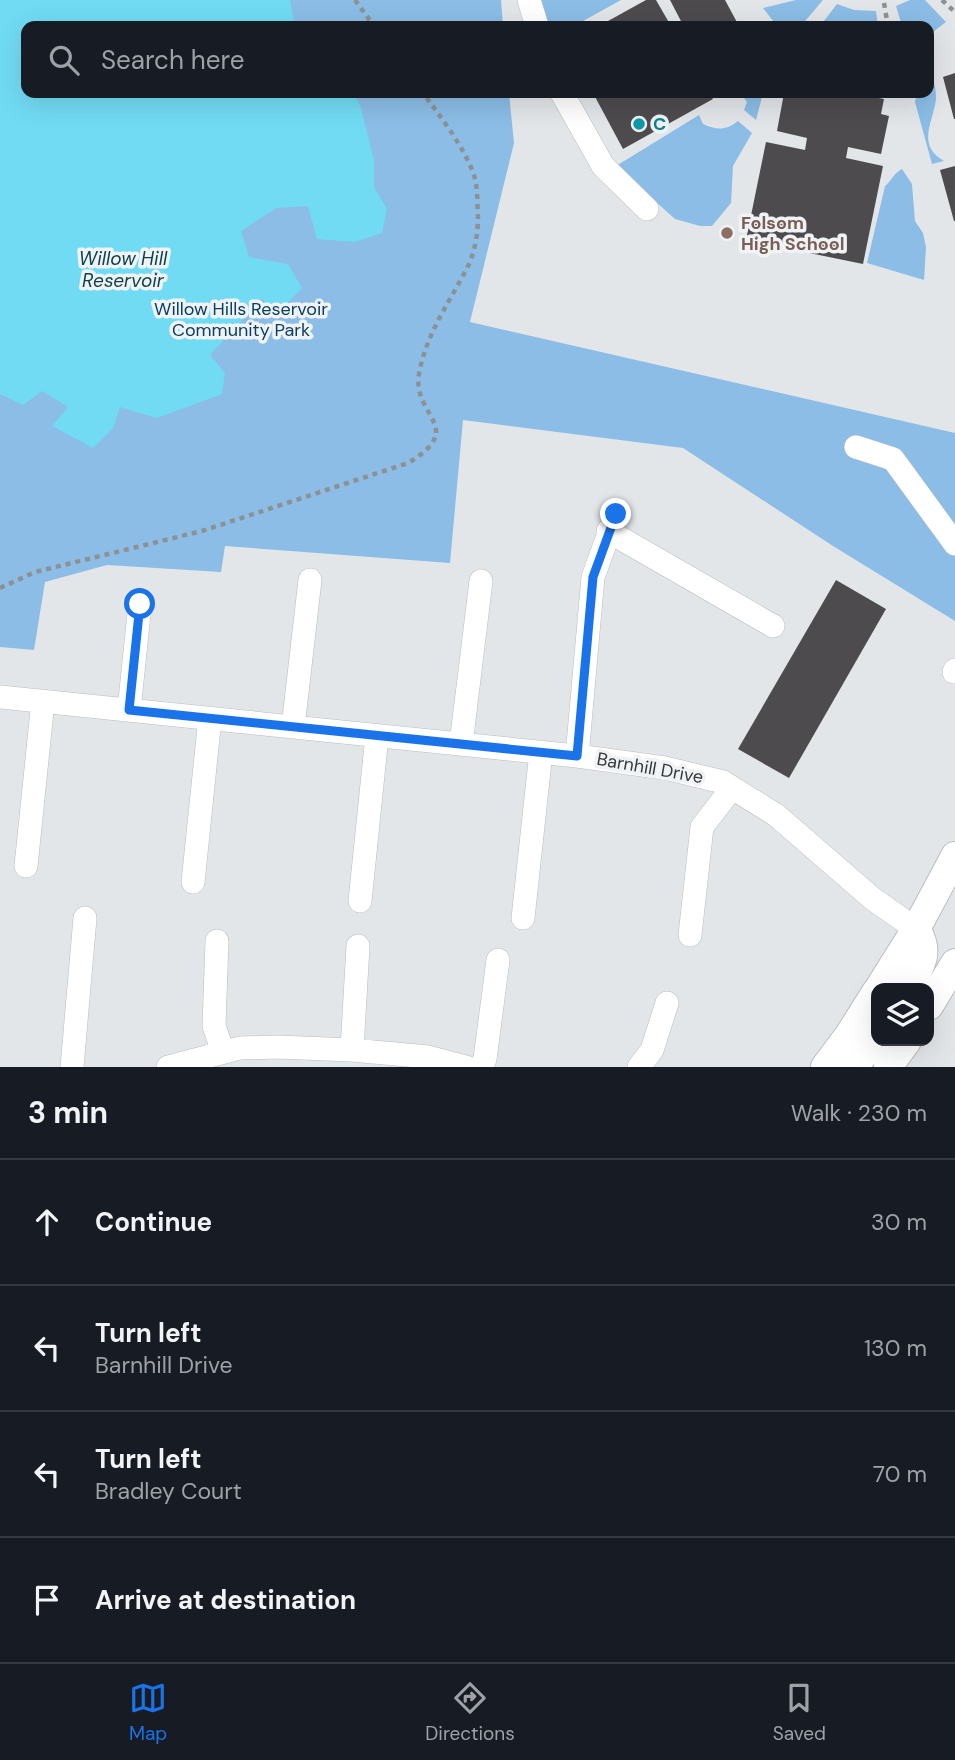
<!DOCTYPE html>
<html lang="en">
<head>
<meta charset="utf-8">
<style>
	body { margin:0; font-family:"DM Sans",sans-serif; background:#20242c; color:#f1f3f6 }
	.controls { position:absolute; right:21px; bottom:21px; display:grid; overflow:hidden; border-radius:14px; box-shadow:0 7px 28px #0002 }
	.controls button { width:63px; height:63px; display:grid; place-items:center; padding:0; border:0; border-bottom:2px solid #363941; background:#171b24; color:#f1f3f6; font:35px sans-serif }
	.stop { position:absolute; width:21px; height:21px; margin:-16px; border:5px solid #1a73e8; border-radius:50%; background:#fff }
	.stop.end { background:#1a73e8; border-color:#fff; box-shadow:0 2px 7px #0008 }
	.list { margin:0; padding:0; list-style:none }
	h2 { display:flex; justify-content:space-between; align-items:center; height:91px; margin:0; padding:0 28px; font-size:30px }
	h2 small { font-size:23px; font-weight:400; color:#9ea1a6 }
	.list li { display:grid; grid-template-columns:46px 1fr auto; gap:21px; align-items:center; box-sizing:border-box; height:126px; padding:0 28px; border-top:2px solid #363941 }
	.list b { display:block; font-size:26px; white-space:nowrap }
	.list p { margin:0; font-size:23px; white-space:nowrap; color:#9ea1a6 }
	.list em { font-size:23px; font-style:normal; color:#9ea1a6 }
	.icon { flex:none; width:38px; height:38px; fill:none; stroke:currentColor; stroke-width:2; stroke-linecap:round; stroke-linejoin:round }
	.map { position:relative; flex:none; width:955px; height:1067px; overflow:hidden }
	.search { position:absolute; background:#171b24; box-shadow:0 7px 28px #0002; left:21px; right:21px; top:21px; height:77px; display:flex; align-items:center; gap:18px; box-sizing:border-box; padding:0 24px; border-radius:14px; color:#9ea1a6; font-size:26px }
	.sheet { height:595px; background:#171b24 }
	nav { display:flex; justify-content:space-around; align-items:center; box-sizing:border-box; height:98px; border-top:2px solid #363941; background:#171b24; font-size:19px; color:#9ea1a6 }
	nav a { display:grid; justify-items:center; gap:4px }
	nav .on { color:#1a73e8 }
	.map>svg:first-child { display:block }
	.green { fill:#8bbde6 }
	.water { fill:#71dbf4 }
	.building { fill:#4e4b4e }
	.lines { fill:none; stroke-linecap:round; stroke-linejoin:round }
	.minor-casing { stroke:#b9bdc0; stroke-width:24 }
	.major-casing { stroke:#b9bdc0; stroke-width:30 }
	.path { stroke:#8e9193; stroke-width:4.5; stroke-dasharray:5 5; stroke-linecap:butt }
	.minor { stroke:#fff; stroke-width:23 }
	.major { stroke:#fff; stroke-width:28 }
	.route { stroke:#1a73e8; stroke-width:9 }
	.culture-dot { fill:#0f9aa8; stroke:#f0f3f6; stroke-width:2.5 }
	.education-dot { fill:#8d6e63; stroke:#f0f3f6; stroke-width:2.5 }
	.labels { text-anchor:middle; stroke-width:7; stroke-linejoin:round; paint-order:stroke }
	.culture-label { font-size:18px; font-weight:bold; fill:#0d838f; stroke:#f0f3f6; text-anchor:start }
	.education-label { font-size:18px; font-weight:bold; fill:#785e54; stroke:#f0f3f6; text-anchor:start }
	.park-label { font-size:18px; fill:#0a3f62; stroke:#f0f3f6 }
	.street-label { font-size:18px; fill:#363839; stroke:#f0f3f6 }
	.water-label { font-size:19px; font-style:italic; fill:#10414b; stroke:#f0f3f6 }
</style>
</head>
<body>
<div class="map">
<svg width="955" height="1067" viewBox="0 0 955 1067">
	<rect width="100%" height="100%" fill="#e3e6e9"/>
	<!-- green -->
	<path class="green" d="M0 0H501L503 26H26V93H509L514 143 470 322 955 433V621L833 546 683 448 463 420 450 563 225 546 221 572 107 565 45 582 34 650 0 647Z
		M538 0H621L574 26H542Z
		M796 0H823L801 26H777L763 8Z
		M910 0H925L946 22 929 35V26H902L896 6Z
		M837 4 854 10 876 11 878 26H820Z
		M932 77C935 84 936 91 936 99 933 123 916 145 944 161L932 164 915 102 917 93H929V78Z
		M746 93H763L756 120 744 110 747 102 744 98Z
		M699 115 703 124C716 130 726 131 738 121L752 133 733 166 731 203 712 226H700L675 219 616 166Z
		M902 169 912 184 915 221 923 233 926 247 924 280 867 263 885 186C892 180 894 173 902 169Z"/>
	<!-- water -->
	<path class="water" d="M0 0H290L295 26H26V93H354L361 108 374 160V187L387 209 382 233 355 242 317 239 308 206 276 208 241 231 249 257 288 264 302 288 277 314 262 299 210 355 225 373 222 394 157 418 120 407 113 428 93 448 52 426 68 407 42 391 23 405 0 394Z"/>
	<!-- building -->
	<path class="building" d="M646 0H656L671 26H599Z
		M670 0H725L739 26H676L682 23Z
		M955 73V119H954L943 77Z
		M593 93H709L713 99 623 149Z
		M784 93H853L884 99 881 114 889 116 881 154 848 147 846 158 883 166 863 264 746 240 766 142 805 150 807 138 777 131Z
		M955 166V221H954L940 170Z
		M836 580 886 609 789 778 738 749Z"/>
	<g class="lines">
		<defs>
			<path id="minor" d="M529 0 537 26
				M562 93 603 166 647 209
				M856 447 893 459 955 544
				M608 531 773 626
				M954 672 955 670
				M0 697 577 756 665 768 723 782 776 815 873 899 916 929
				M129 710 140 604
				M293 727 310 580
				M461 744 481 581
				M577 756 593 577 616 514
				M26 866 43 701
				M193 882 210 718
				M360 901 377 736
				M523 918 541 752
				M690 935 702 827 732 788
				M217 941 214 1026 223 1052
				M352 1050 358 946
				M72 1067 85 918
				M168 1067 240 1048 278 1047 352 1050 428 1057 466 1067
				M481 1067 485 1059 498 960
				M639 1067 652 1050 667 1003"/>
			<path id="major" d="M879 988 916 929 955 856
				M907 988C921 966 931 953 916 929
				M929 1006 955 963
				M825 1067 849 1035 876 992
				M855 1067 876 1036
				M888 1067 907 1041"/>
		</defs>
		<!-- minor casing -->
		<use href="#minor" class="minor-casing"/>
		<!-- major casing -->
		<use href="#major" class="major-casing"/>
		<!-- path -->
		<path class="path" d="M355 0 374 26
			M942 0 955 12
			M884 3 888 26
			M0 588 35 572 202 531 408 463C468 427 412 417 419 374 426 334 449 303 467 268 475 253 478 233 478 216 477 204 478 191 475 179 468 152 440 116 423 93"/>
		<!-- minor -->
		<use href="#minor" class="minor"/>
		<!-- major -->
		<use href="#major" class="major"/>
	</g>
	<g class="lines">
		<!-- route -->
		<path class="route" d="M140 604 129 710 577 756 593 577 616 514"/>
	</g>
	<!-- markers -->
	<circle class="culture-dot" cx="639" cy="124" r="7"/>
	<circle class="education-dot" cx="727" cy="233" r="7"/>
	<g class="labels">
		<!-- culture labels -->
		<g class="culture-label">
			<text x="653" y="130">C</text>
		</g>
		<!-- education labels -->
		<g class="education-label">
			<text x="741" y="229">Folsom<tspan x="741" dy="21">High School</tspan></text>
		</g>
		<!-- park labels -->
		<g class="park-label">
			<text x="241" y="315">Willow Hills Reservoir<tspan x="241" dy="21">Community Park</tspan></text>
		</g>
		<!-- street labels -->
		<g class="street-label">
			<text transform="translate(650 768) rotate(10)" y="6">Barnhill Drive</text>
		</g>
		<!-- water labels -->
		<g class="water-label">
			<text x="123" y="265">Willow Hill<tspan x="123" dy="22">Reservoir</tspan></text>
		</g>
	</g>
</svg>
<div class="controls">
<button><svg class="icon" aria-label="layers" viewBox="0 0 24 24"><path d="M12 4l9 5-9 5-9-5zM3 14l9 5 9-5"/></svg></button>
</div>
<div class="stop" style="left:140px;top:604px"></div>
<div class="stop end" style="left:616px;top:514px"></div>
<div class="search"><svg class="icon" aria-label="search" viewBox="0 0 24 24"><circle cx="10" cy="10" r="6"/><path d="M15 15l6 6"/></svg>Search here</div>
</div>
<section class="sheet">
<h2>3 min<small>Walk · 230 m</small></h2>
<ul class="list">
<li><svg class="icon" aria-label="ahead" viewBox="0 0 24 24"><path d="M12 20V5M6 11l6-6 6 6"/></svg><div><b>Continue</b></div><em>30 m</em></li>
<li><svg class="icon" aria-label="left" viewBox="0 0 24 24"><path d="M17 20v-9H6M10 6l-5 5 5 5"/></svg><div><b>Turn left</b><p>Barnhill Drive</p></div><em>130 m</em></li>
<li><svg class="icon" aria-label="left" viewBox="0 0 24 24"><path d="M17 20v-9H6M10 6l-5 5 5 5"/></svg><div><b>Turn left</b><p>Bradley Court</p></div><em>70 m</em></li>
<li><svg class="icon" aria-label="arrive" viewBox="0 0 24 24"><path d="M6 21V4h12l-3 4 3 4H6"/></svg><div><b>Arrive at destination</b></div></li>
</ul>
</section>
<nav>
<a class="on"><svg class="icon" aria-label="map" viewBox="0 0 24 24"><path d="M3 6l6-2 6 2 6-2v14l-6 2-6-2-6 2zM9 4v14M15 6v14"/></svg>Map</a>
<a><svg class="icon" aria-label="directions" viewBox="0 0 24 24"><path d="M12 3l9 9-9 9-9-9zM9 14v-3h6M13 9l2 2-2 2"/></svg>Directions</a>
<a><svg class="icon" aria-label="saved" viewBox="0 0 24 24"><path d="M7 4h10v16l-5-4-5 4z"/></svg>Saved</a>
</nav>
</body>
</html>
